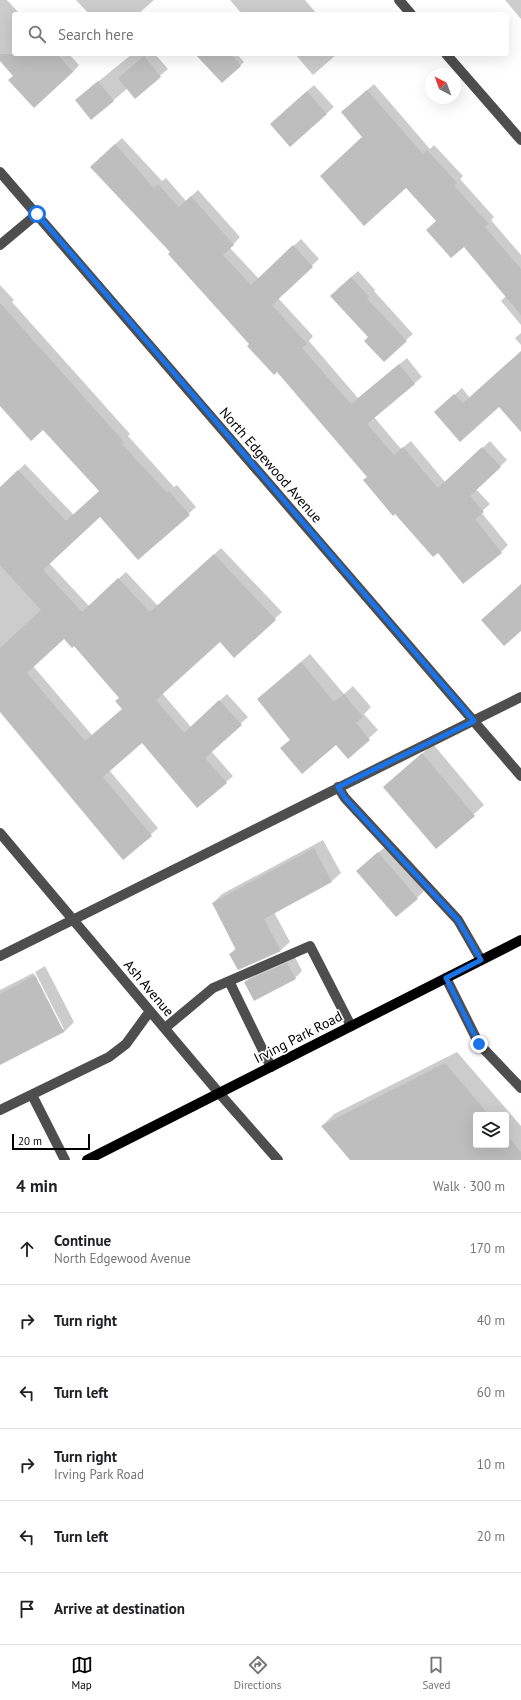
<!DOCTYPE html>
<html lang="en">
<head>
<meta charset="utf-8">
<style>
	body { margin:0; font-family:"PT Sans",sans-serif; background:#f2f2f2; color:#202124 }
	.controls { position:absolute; right:12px; bottom:12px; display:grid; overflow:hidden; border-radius:4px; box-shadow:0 4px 16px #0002 }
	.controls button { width:36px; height:36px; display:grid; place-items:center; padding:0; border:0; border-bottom:1px solid #e0e0e0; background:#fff; color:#202124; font:20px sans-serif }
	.compass { position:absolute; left:425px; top:68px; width:36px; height:36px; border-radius:50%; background:#fff; box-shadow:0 4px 16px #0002; rotate:319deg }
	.scale { position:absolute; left:12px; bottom:10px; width:78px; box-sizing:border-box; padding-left:4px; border:2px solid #000; border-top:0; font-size:11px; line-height:14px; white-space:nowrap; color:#000; -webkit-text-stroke:3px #fff; paint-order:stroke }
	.stop { position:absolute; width:12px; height:12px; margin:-9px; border:3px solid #1a73e8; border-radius:50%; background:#fff }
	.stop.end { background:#1a73e8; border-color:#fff; box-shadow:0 1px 4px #0008 }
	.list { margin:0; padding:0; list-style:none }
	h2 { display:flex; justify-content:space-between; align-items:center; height:52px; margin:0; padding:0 16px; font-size:17px }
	h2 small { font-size:13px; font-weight:400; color:#757577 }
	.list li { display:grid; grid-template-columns:26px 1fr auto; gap:12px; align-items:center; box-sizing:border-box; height:72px; padding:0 16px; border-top:1px solid #e0e0e0 }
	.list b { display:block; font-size:15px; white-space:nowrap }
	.list p { margin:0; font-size:13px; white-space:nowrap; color:#757577 }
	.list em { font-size:13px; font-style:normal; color:#757577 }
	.icon { flex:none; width:22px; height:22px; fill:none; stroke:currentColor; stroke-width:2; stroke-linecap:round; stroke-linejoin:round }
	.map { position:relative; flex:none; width:521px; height:1160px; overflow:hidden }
	.search { position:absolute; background:#fff; box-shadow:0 4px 16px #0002; left:12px; right:12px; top:12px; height:44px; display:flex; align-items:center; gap:10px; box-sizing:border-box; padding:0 14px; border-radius:4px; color:#757577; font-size:15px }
	.sheet { height:484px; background:#fff }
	nav { display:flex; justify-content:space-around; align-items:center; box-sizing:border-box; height:56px; border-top:1px solid #e0e0e0; background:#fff; font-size:11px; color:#757577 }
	nav a { display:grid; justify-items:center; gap:2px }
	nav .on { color:#000 }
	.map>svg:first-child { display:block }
	.shadow { fill:#0003; fill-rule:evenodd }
	.building { fill:#bebebe; fill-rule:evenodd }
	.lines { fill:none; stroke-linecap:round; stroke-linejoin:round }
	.minor { stroke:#4e4e4e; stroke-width:10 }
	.major { stroke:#000; stroke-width:10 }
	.route { stroke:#1a73e8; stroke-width:5 }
	.labels { text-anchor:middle; stroke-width:3.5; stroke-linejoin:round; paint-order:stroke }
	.street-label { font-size:14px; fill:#000; stroke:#fff }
</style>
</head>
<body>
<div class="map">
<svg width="521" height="1160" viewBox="0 0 521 1160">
	<rect width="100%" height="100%" fill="#fff"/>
	<!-- shadow -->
	<path class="shadow" d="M0 0H7L20 14H14V54H69L79 65 73 72 14 76 0 60Z
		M76 0H154L138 14H89Z
		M230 0H305L317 14H260L259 12 257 14H242Z
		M505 0H521V19Z
		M132 54H155L168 69 135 97 128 88 91 119 83 94Z
		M214 54H237L244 62 222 82Z
		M295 54H337L313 75Z
		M374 84 430 149 434 145 463 176 460 179 494 217 491 220 521 255V325L501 301 506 296 464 245 437 220 363 137 349 106Z
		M314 85 334 107 291 145 278 117Z
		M122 138 162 181 166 178 186 201 198 190 240 237 230 248 259 279 301 239 319 259 278 298 313 336 309 341 358 398 407 358 422 377 374 417 401 449 411 441 445 482 490 441 507 460 476 489 490 504 481 512 508 545 501 552 438 551 368 477 277 371 250 344 171 252 98 160Z
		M358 271 375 290 374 291 413 334 406 340 369 337 338 289Z
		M0 285 14 300 12 302 130 434 128 436 174 487 177 485 196 507 138 559 100 516 49 563 89 606 126 572 158 606 221 548 282 612 234 656 220 641 162 693 191 727 227 694 248 717 211 751 233 776 226 782 142 742 109 770 158 828 124 859 0 708V488L25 464 74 515 100 491 43 428 0 393ZM64 638 74 645 120 698 123 709 92 735 33 666Z
		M521 333V345L515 338Z
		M521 352V431L500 406H442L462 388 470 398Z
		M310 654 344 694 353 686 371 707 364 714 378 730 348 757 336 743 281 748 291 739 258 699Z
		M433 744 484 805 436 848 384 787Z
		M323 840 341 873 332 881 274 912 290 942 281 950 230 954 236 948 213 903 222 894Z
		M386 846 424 891 417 898 365 864Z
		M295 957 302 971 295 978 245 982 252 975Z
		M45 966 74 1022 64 1032 0 1064V990L33 973 62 1029H64L35 972Z
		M457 1052 521 1126V1160H351L322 1126 334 1114ZM476 1115H506V1145H476Z"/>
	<!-- building -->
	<path class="building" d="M0 54H57L73 72 34 108 8 80 13 76 0 61Z
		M195 54H231L241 66 222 83Z
		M144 56 161 77 135 99 118 78Z
		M98 81 114 101 91 120 75 100Z
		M367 90 423 154 427 150 457 183 454 186 489 224 485 227 521 269V315L464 247 451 258 426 230 436 221 406 188 364 226 320 176 362 137 341 112Z
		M307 91 327 114 290 147 270 124Z
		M115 144 154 188 158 184 179 207 191 196 234 245 223 255 251 285 293 245 313 267 272 305 307 344 302 348 351 404 399 364 415 384 367 424 394 455 403 447 438 488 482 447 501 467 470 496 484 512 475 519 502 553 463 584 438 553 433 557 395 514 393 516 363 480 367 477 277 372 274 375 247 346 249 344 168 254 170 252 90 167Z
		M351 277 369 297 367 299 407 341 384 362 364 341 368 337 330 296Z
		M0 303 124 442 122 444 167 493 169 491 190 515 138 560 100 517 43 570 82 612 118 578 150 612 214 554 276 620 234 658 220 642 156 700 184 733 219 700 242 725 205 758 227 783 197 808 142 743 103 777 152 836 123 860 0 712V648L41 610 0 565V487L18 470 66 521 99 491 43 430 31 441 0 406ZM64 639 72 648 74 646 119 698 115 701 122 709 85 741 27 673Z
		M521 351V432L499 407 460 442 434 412 454 394 463 403Z
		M521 584V631L504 646 481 620Z
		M301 662 334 702 344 694 363 717 356 723 370 740 348 759 336 745 302 774 280 748 290 740 257 699Z
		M422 753 475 816 436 849 383 787Z
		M314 848 332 882 264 919 281 951 238 970 229 954 236 950 212 903Z
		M378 852 418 899 396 917 356 871Z
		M287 963 296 979 254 1001 244 982Z
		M35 975 64 1032 0 1065V994Z
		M445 1063 489 1115H476V1145H506V1135L521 1152V1160H350L321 1126Z"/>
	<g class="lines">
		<!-- minor -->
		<path class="minor" d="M399 0 411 14
			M446 54 521 140
			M0 172 521 776
			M0 245 37 214
			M338 787 345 798 458 920 481 960
			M0 833 219 1093 278 1160
			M0 956 521 697
			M446 978 479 1044 521 1088
			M229 981 271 1067
			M165 1028 213 988 310 946 351 1026
			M32 1095 65 1160
			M0 1110 109 1057 126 1044 150 1011"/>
		<!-- major -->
		<path class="major" d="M87 1160 521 940"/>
	</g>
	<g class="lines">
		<!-- route -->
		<path class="route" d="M37 214 474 721 338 787 345 798 458 920 481 960 446 978 479 1044"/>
	</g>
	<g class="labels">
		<!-- street labels -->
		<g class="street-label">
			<text transform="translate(271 465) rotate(49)" y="5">North Edgewood Avenue</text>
			<text transform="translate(149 988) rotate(50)" y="5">Ash Avenue</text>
			<text transform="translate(298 1037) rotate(-27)" y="5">Irving Park Road</text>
		</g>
	</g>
</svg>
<div class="controls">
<button><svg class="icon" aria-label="layers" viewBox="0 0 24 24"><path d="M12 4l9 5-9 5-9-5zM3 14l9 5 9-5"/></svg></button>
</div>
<svg class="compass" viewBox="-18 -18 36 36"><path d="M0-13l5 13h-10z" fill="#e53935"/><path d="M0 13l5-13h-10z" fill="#757577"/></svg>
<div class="scale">20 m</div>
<div class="stop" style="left:37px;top:214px"></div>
<div class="stop end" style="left:479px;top:1044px"></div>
<div class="search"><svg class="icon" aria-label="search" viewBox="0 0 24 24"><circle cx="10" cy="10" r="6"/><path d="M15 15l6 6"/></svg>Search here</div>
</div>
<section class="sheet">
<h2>4 min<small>Walk · 300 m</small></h2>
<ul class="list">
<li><svg class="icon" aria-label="ahead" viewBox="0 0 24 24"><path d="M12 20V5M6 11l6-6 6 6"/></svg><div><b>Continue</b><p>North Edgewood Avenue</p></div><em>170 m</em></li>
<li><svg class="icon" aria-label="right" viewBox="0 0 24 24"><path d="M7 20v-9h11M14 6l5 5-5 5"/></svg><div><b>Turn right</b></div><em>40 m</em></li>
<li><svg class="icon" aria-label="left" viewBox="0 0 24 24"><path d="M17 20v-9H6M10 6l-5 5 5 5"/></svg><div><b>Turn left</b></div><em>60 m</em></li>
<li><svg class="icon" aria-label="right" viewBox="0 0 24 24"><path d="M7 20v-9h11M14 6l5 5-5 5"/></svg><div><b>Turn right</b><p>Irving Park Road</p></div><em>10 m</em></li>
<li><svg class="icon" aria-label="left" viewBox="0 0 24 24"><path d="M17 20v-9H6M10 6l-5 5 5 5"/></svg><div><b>Turn left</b></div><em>20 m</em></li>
<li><svg class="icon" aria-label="arrive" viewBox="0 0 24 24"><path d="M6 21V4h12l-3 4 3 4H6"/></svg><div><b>Arrive at destination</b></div></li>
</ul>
</section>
<nav>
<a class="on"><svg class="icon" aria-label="map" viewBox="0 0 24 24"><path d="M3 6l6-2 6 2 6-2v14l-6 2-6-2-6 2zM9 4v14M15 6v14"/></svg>Map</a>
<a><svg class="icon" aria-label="directions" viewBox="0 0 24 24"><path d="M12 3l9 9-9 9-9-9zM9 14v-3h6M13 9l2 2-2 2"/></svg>Directions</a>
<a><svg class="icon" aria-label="saved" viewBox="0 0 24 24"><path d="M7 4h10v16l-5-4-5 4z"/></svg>Saved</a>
</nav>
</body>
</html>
